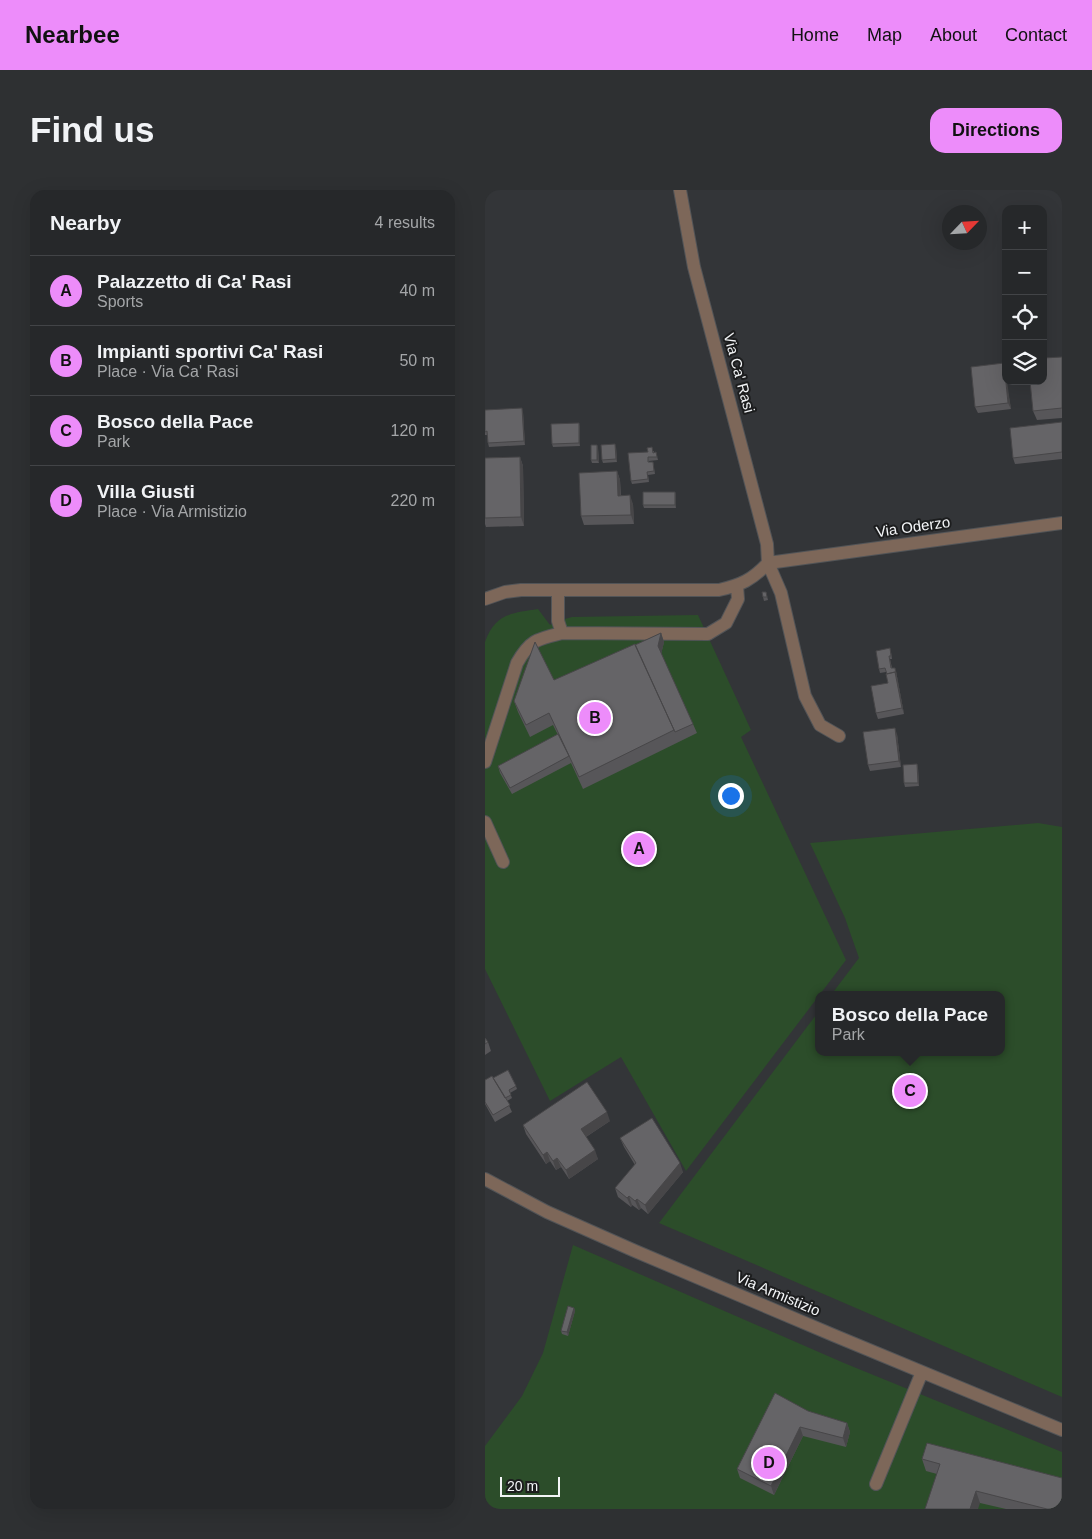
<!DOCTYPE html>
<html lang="en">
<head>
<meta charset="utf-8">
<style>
	body { margin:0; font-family:Helvetica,sans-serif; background:#2e3032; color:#f1f3f6 }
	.controls { position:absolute; right:15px; top:15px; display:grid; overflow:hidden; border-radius:10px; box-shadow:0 5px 20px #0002 }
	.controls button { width:45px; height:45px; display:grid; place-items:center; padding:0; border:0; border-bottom:1px solid #424447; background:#26282a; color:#f1f3f6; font:25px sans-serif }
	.compass { position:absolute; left:457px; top:15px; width:45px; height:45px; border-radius:50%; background:#26282a; box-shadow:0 5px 20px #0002; rotate:65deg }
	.scale { position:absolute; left:15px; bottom:12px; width:60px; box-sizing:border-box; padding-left:5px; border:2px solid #f3f5f7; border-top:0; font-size:14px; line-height:18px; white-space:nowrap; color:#f3f5f7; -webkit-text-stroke:4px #1c1d1e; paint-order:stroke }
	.you { position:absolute; left:245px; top:605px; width:18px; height:18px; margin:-12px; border:4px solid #fff; border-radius:50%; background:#1a73e8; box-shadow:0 0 0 8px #1a73e833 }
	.badge { display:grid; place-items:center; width:32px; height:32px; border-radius:50%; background:#ed8cfa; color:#111; font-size:16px; font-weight:700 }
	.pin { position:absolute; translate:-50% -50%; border:2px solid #fff; box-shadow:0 1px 5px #0006 }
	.popup { position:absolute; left:330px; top:801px; width:190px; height:65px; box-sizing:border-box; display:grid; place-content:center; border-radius:10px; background:#26282a; filter:drop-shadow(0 1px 4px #0005); font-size:16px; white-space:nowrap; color:#a4a6a8 }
	.popup b { font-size:19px; color:#f1f3f6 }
	.popup::after { content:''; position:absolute; left:50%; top:100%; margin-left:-10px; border:10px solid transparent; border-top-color:#26282a }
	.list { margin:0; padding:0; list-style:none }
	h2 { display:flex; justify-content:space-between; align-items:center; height:65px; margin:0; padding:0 20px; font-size:21px }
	h2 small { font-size:16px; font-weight:400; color:#a4a6a8 }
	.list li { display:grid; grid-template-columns:32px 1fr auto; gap:15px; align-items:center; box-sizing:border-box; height:70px; padding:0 20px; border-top:1px solid #424447 }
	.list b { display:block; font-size:19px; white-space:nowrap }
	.list p { margin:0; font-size:16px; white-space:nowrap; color:#a4a6a8 }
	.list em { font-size:16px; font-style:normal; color:#a4a6a8 }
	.icon { flex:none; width:28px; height:28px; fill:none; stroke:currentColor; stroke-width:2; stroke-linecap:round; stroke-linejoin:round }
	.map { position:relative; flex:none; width:577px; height:1319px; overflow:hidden; border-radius:15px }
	header { display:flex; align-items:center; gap:30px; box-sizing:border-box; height:70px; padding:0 25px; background:#ed8cfa; color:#111 }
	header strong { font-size:24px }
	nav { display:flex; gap:28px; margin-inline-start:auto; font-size:18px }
	.intro { display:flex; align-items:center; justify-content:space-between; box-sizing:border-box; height:120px; padding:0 30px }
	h1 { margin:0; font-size:35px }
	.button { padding:12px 22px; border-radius:15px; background:#ed8cfa; color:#111; font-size:18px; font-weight:700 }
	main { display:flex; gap:30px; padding:0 30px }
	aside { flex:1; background:#26282a; border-radius:15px; box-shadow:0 5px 20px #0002 }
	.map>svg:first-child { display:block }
	.green { fill:#2c4d2a }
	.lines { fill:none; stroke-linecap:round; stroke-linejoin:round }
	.minor-casing { stroke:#525457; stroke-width:14 }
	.minor { stroke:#7d6759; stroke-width:12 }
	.wall { fill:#575659 }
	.shaded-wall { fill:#474648 }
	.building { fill:#656467; stroke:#474648 }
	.labels { text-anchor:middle; stroke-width:4; stroke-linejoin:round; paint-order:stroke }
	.street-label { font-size:15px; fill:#f3f5f7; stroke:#1c1d1e }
</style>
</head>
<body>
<header>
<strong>Nearbee</strong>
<nav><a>Home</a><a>Map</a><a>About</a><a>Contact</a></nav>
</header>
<div class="intro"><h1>Find us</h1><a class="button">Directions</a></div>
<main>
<aside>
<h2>Nearby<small>4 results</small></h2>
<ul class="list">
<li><span class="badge">A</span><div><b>Palazzetto di Ca' Rasi</b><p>Sports</p></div><em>40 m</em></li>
<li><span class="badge">B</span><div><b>Impianti sportivi Ca' Rasi</b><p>Place · Via Ca' Rasi</p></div><em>50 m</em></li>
<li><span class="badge">C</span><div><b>Bosco della Pace</b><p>Park</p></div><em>120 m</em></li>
<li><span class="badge">D</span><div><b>Villa Giusti</b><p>Place · Via Armistizio</p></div><em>220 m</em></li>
</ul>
</aside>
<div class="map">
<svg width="577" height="1319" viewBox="0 0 577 1319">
	<rect width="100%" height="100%" fill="#333538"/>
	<!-- green -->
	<path class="green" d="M53 419 65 435 73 431 87 427 213 425 266 540 256 547 361 770 201 981 136 867 65 911 0 779V452C10 424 26 423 53 419Z
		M553 633 577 637V1207L174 1033 334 821V862H516V805H346L374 768 360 728 325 653Z
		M88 1055 359 1173 577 1262V1319H0V1256L37 1206 58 1163Z"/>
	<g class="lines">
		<defs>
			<path id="minor" d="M195 0 209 77 282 354 283 373 296 403 320 506 335 535 354 546
				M283 373 577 333
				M73 400V431L77 443
				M0 409 20 402 36 400H234C256 395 267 390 283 373
				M0 572 32 473C45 450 52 449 77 443L223 444 241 433 253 409 252 396
				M0 632 18 672
				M0 989 62 1022 150 1061 348 1145 577 1240
				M391 1294 437 1182"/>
		</defs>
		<!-- minor casing -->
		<use href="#minor" class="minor-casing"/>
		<!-- minor -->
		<use href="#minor" class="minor"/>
	</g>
	<!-- wall -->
	<path class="wall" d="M577 167V228L552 230 548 221Z
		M519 173 521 179V191L526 219 493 223 490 217Z
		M0 220 38 222 40 255 4 257 3 253 2 245H0Z
		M577 232V269L530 274 528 268Z
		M95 236V256L68 257 67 254Z
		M112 255 113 258 114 273H107L106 270Z
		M131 257 132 272 118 273 117 270Z
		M169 261V262H171L173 270 164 271V272H168L170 284 163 285 164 292 147 294 146 291 163 262Z
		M35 267 38 276 39 336 1 337 0 334V268Z
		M132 281 135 290 136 305 148 314 149 334 99 335 96 326Z
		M190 302 191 305V318H159L158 315Z
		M281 402 283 410 279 411 278 407Z
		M176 443 179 452 176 464 208 534 212 543 98 599 86 573 27 604 15 583 13 576 73 545 68 535 45 547 33 522 29 511 69 490 150 455Z
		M406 462 407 469H405L407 478 411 481 419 524 393 529 391 523 403 493 401 482 395 483 394 479Z
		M412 544 416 577 385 581 383 575Z
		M432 574 433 578 434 596 420 597 419 593Z
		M0 848 3 852 6 861 0 865Z
		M8 888 31 896 32 899 25 903 27 908 22 911 27 922 10 932 0 914V890Z
		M125 931 101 947 113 969 84 989 76 977 71 980 65 971 61 974 41 944 38 935Z
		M135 948 198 982 163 1024 156 1018 154 1020 147 1015 146 1017 133 1007 130 998 150 975 139 957Z
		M89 1118 90 1121 83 1146 77 1144 76 1141Z
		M323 1221 362 1233 365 1242 361 1257 318 1246 289 1305 255 1288 252 1279Z
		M437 1269 577 1288V1319H521L495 1313 452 1284 441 1281Z"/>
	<!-- shaded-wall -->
	<path class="shaded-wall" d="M521 191H522L526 219 523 213Z
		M37 218 38 222 40 255 39 251Z
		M94 233 95 236V256L94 253Z
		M130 254 131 257 132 272 131 269Z
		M112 255 113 258 114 273 112 270Z
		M35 267 38 276 39 336 36 327Z
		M132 281 135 290 136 315 133 306Z
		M190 302 191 305V318L190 315Z
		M145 305 148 314 149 334 146 325Z
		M176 443 179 452 176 465 173 456Z
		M410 478 411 481 419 524 417 518Z
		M410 538 412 544 416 577 414 571Z
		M432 574 433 578 434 596 433 593Z
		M122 922 125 931 99 948 96 939Z
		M110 960 113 969 84 989 81 980Z
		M62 962 65 971 61 974 58 965Z
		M72 968 76 977 71 980 68 971Z
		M195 973 198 982 163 1024 160 1015Z
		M144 1006 147 1015 146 1017 142 1008Z
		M152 1009 156 1018 154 1020 150 1011Z
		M89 1118 90 1121 83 1146 82 1142Z
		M362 1233 365 1242 361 1257 358 1248Z
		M315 1237 318 1246 289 1305 286 1296Z
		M491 1301 495 1313 493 1319H485Z"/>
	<!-- building -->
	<path class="building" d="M577 167V218L548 221 545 191H558V168Z
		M519 173 523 213 490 217 486 177Z
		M37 218 39 251 3 253 2 241 0 242V220Z
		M577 232V262L528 268 525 238Z
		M94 233V253L67 254 66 234Z
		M130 254 131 269 117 270 116 255Z
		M106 255H112V270H106Z
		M167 257 168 263 171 262 172 267H163V272H168L169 281 162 282 163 289 146 291 143 263 163 262 162 258Z
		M35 267 36 327 0 328V268Z
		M132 281 133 306 145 305 146 325 96 326 94 283Z
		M158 302H190V315H158Z
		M277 402H281L282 407H278Z
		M176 443 173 456 208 534 190 542 150 455Z
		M50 452 69 490 150 454 189 540 94 587 64 523 41 535 29 511Z
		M405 458 406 466H404L406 478H410L411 485 410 482 402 484 400 478 394 479 391 461Z
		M410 482 417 518 391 523 386 496 403 493 401 484Z
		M410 538 414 571 383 575 378 542Z
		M73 544 84 566 25 598 13 576Z
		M432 574 433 593H419L418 575Z
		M0 848 3 852 0 854Z
		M23 880 31 896 24 900 26 905 20 908 8 888Z
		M7 886 25 915 8 925 0 912V890Z
		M102 892 122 922 96 939 110 960 81 980 72 968 68 971 62 962 58 965 38 935Z
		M167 928 195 973 160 1015 152 1009 150 1011 144 1006 142 1008 130 998 151 973 135 948Z
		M83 1116 89 1118 82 1142 76 1141Z
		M290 1203 323 1221 362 1233 358 1248 315 1237 286 1296 252 1279Z
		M442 1253 577 1288V1319H562L491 1301 485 1319H440L455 1274 437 1269Z"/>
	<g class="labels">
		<!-- street labels -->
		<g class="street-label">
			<text transform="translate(254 183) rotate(75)" y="5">Via Ca' Rasi</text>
			<text transform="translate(428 337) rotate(-8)" y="5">Via Oderzo</text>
			<text transform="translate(293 1104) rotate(23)" y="5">Via Armistizio</text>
		</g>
	</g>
</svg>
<div class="controls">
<button>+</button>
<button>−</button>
<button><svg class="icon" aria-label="locate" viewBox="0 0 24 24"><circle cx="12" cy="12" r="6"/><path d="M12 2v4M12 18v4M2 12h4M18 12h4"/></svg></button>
<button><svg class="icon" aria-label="layers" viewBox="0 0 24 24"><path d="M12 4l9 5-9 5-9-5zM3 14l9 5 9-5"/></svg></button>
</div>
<svg class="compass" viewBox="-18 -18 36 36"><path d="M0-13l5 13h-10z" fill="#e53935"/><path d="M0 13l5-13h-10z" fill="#a4a6a8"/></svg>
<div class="scale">20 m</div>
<div class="you"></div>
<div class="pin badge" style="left:154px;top:659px">A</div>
<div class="pin badge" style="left:110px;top:528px">B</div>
<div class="pin badge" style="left:425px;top:901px">C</div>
<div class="popup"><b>Bosco della Pace</b>Park</div>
<div class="pin badge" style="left:284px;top:1273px">D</div>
</div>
</main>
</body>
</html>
